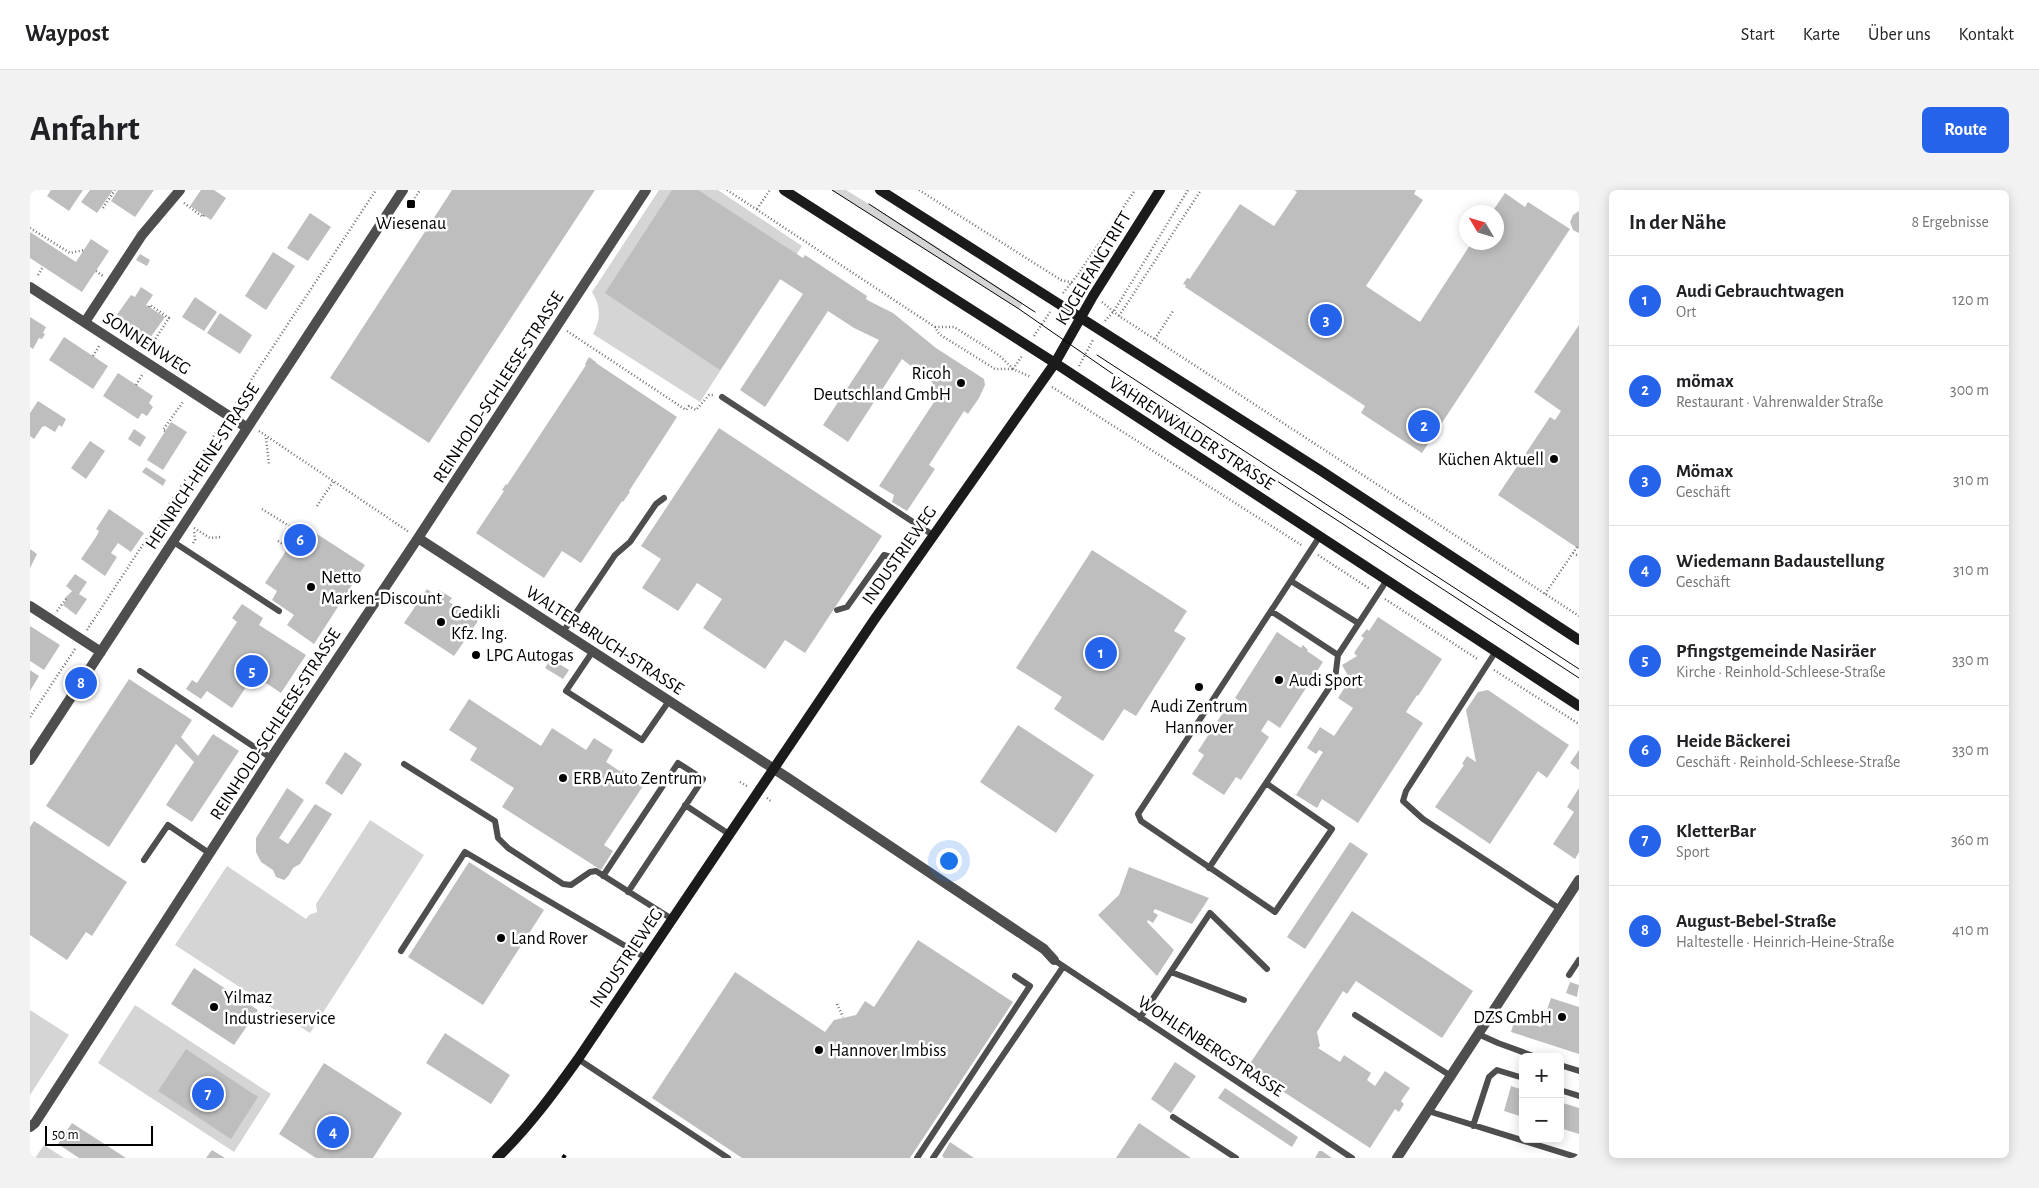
<!DOCTYPE html>
<html lang="de">
<head>
<meta charset="utf-8">
<style>
	body { margin:0; font-family:"Alegreya Sans",sans-serif; background:#f2f2f2; color:#202124 }
	.controls { position:absolute; right:15px; bottom:15px; display:grid; overflow:hidden; border-radius:8px; box-shadow:0 2px 12px #0003 }
	.controls button { width:45px; height:45px; display:grid; place-items:center; padding:0; border:0; border-bottom:1px solid #e0e0e0; background:#fff; color:#202124; font:25px sans-serif }
	.compass { position:absolute; left:1429px; top:15px; width:45px; height:45px; border-radius:50%; background:#fff; box-shadow:0 2px 12px #0003; rotate:308deg }
	.scale { position:absolute; left:15px; bottom:12px; width:108px; box-sizing:border-box; padding-left:5px; border:2px solid #000; border-top:0; font-size:14px; line-height:18px; white-space:nowrap; color:#000; -webkit-text-stroke:4px #fff; paint-order:stroke }
	.you { position:absolute; left:918px; top:670px; width:18px; height:18px; margin:-12px; border:4px solid #fff; border-radius:50%; background:#1a73e8; box-shadow:0 0 0 8px #1a73e833 }
	.badge { display:grid; place-items:center; width:32px; height:32px; border-radius:50%; background:#2563eb; color:#fff; font-size:16px; font-weight:700 }
	.pin { position:absolute; translate:-50% -50%; border:2px solid #fff; box-shadow:0 1px 5px #0006 }
	.list { margin:0; padding:0; list-style:none }
	h2 { display:flex; justify-content:space-between; align-items:center; height:65px; margin:0; padding:0 20px; font-size:21px }
	h2 small { font-size:16px; font-weight:400; color:#757577 }
	.list li { display:grid; grid-template-columns:32px 1fr auto; gap:15px; align-items:center; box-sizing:border-box; height:90px; padding:0 20px; border-top:1px solid #e0e0e0 }
	.list b { display:block; font-size:19px; white-space:nowrap }
	.list p { margin:0; font-size:16px; white-space:nowrap; color:#757577 }
	.list em { font-size:16px; font-style:normal; color:#757577 }
	.map { position:relative; flex:none; width:1549px; height:968px; overflow:hidden; border-radius:8px }
	header { display:flex; align-items:center; gap:30px; box-sizing:border-box; height:70px; padding:0 25px; background:#fff; border-bottom:1px solid #e0e0e0 }
	header strong { font-size:24px }
	nav { display:flex; gap:28px; margin-inline-start:auto; font-size:18px }
	.intro { display:flex; align-items:center; justify-content:space-between; box-sizing:border-box; height:120px; padding:0 30px }
	h1 { margin:0; font-size:35px }
	.button { padding:12px 22px; border-radius:8px; background:#2563eb; color:#fff; font-size:18px; font-weight:700 }
	main { display:flex; gap:30px; padding:0 30px }
	aside { flex:1; background:#fff; border-radius:8px; box-shadow:0 2px 12px #0003 }
	.map>svg:first-child { display:block }
	.green { fill:#d5d5d5 }
	.building { fill:#bebebe }
	.lines { fill:none; stroke-linecap:round; stroke-linejoin:round }
	.path { stroke:#707070; stroke-width:2.5; stroke-dasharray:1 2.5; stroke-linecap:butt }
	.lane { stroke:#4e4e4e; stroke-width:6 }
	.street { stroke:#4e4e4e; stroke-width:10 }
	.secondary { stroke:#1b1b1b; stroke-width:10 }
	.tram { stroke:#000; stroke-width:1 }
	.rail { stroke:#000; stroke-width:4; stroke-dasharray:8 2.5 1 2.5; stroke-linecap:butt }
	.poi-dot { fill:#000; stroke:#fff; stroke-width:2 }
	.labels { text-anchor:middle; stroke-width:5; stroke-linejoin:round; paint-order:stroke }
	.poi-label { font-size:18px; fill:#000; stroke:#fff; text-anchor:start }
	.street-label { font-size:18px; fill:#000; stroke:#fff }
</style>
</head>
<body>
<header>
<strong>Waypost</strong>
<nav><a>Start</a><a>Karte</a><a>Über uns</a><a>Kontakt</a></nav>
</header>
<div class="intro"><h1>Anfahrt</h1><a class="button">Route</a></div>
<main>
<div class="map">
<svg width="1549" height="968" viewBox="0 0 1549 968">
	<rect width="100%" height="100%" fill="#fff"/>
	<!-- green -->
	<path class="green" d="M629 0H688L772 56 670 212 563 144C571 130 571 116 562 102Z
		M802 0H816L884 42 993 113 989 119Z
		M340 630 394 665 280 843 145 755 197 676 276 729 279 725 287 722 286 714Z
		M105 815 241 904 204 962 68 873Z
		M0 820 39 845 0 905Z
		M14 955 34 968H5Z"/>
	<!-- building -->
	<path class="building" d="M21 0H53L39 21 17 6Z
		M60 0H83L67 23 51 12Z
		M88 0H124L105 27 81 11Z
		M171 0H184L196 8 181 30 160 16Z
		M422 0H565L399 253 300 188Z
		M642 0H668L773 68 775 65 837 106 836 109 841 112 863 123 906 158 954 189 955 195 949 208 938 224 934 221 899 275 905 279 877 321 862 312 864 305 849 296 906 209 901 206 899 198 903 193 872 169 818 252 793 235 849 150 824 138 798 121 735 217 710 200 773 104 750 89 690 180 575 103Z
		M1264 0H1386L1384 4 1393 10 1336 96 1390 132 1442 52H1466V22H1462L1475 3 1495 17 1498 12 1540 39 1392 263 1331 223 1335 216 1155 97 1156 95 1153 94 1157 88 1160 89 1161 87 1210 14 1244 36 1267 2Z
		M1549 21V43L1543 40 1540 32 1543 25Z
		M280 23 301 37 278 71 257 58Z
		M0 42 46 72 61 49 79 61 52 102 0 68Z
		M243 62 265 76 236 120 215 106Z
		M110 64 120 70 117 76 106 70Z
		M111 97 123 105 116 115 135 127 120 148 86 126 101 105 105 107Z
		M165 107 187 122 174 141 152 127Z
		M190 123 222 145 210 164 177 143Z
		M0 127 16 137 13 143 15 144 12 149 9 148 3 159 0 157Z
		M1549 135V359L1468 305 1520 227 1525 230 1531 221 1504 202Z
		M34 147 78 176 63 199 19 170Z
		M559 167 566 172V173L647 227 599 301 600 302 593 312 592 311 551 373 532 361 514 388 446 343 474 301 472 300 476 294 477 295 556 175 555 174Z
		M88 183 123 206 119 213 123 217 117 226 112 223 108 229 73 206Z
		M8 211 36 229 32 237 29 235 25 242 15 236 12 237 4 249 0 246V223Z
		M141 232 157 242 133 280 117 270Z
		M689 238 852 346 775 463 755 450 735 479 673 438 692 409 667 393 648 421 612 398 631 369 611 356Z
		M104 239 116 247 110 257 98 249Z
		M60 251 75 261 56 289 41 278Z
		M116 277 136 290 133 296 112 282Z
		M79 319 114 343 101 362 88 353 81 363 87 367 75 386 51 369 66 347 69 341 66 339Z
		M273 335 335 375 284 454 257 435 264 425 242 410 247 401 235 393Z
		M0 359 7 364 0 378Z
		M1062 360 1157 421 1144 441 1156 448 1106 526 1094 519 1073 551 1024 519 1032 507 986 478Z
		M45 384 57 392 49 404 57 409 46 425 33 415 36 410 35 408 42 401 36 396Z
		M397 399 405 405 409 400 422 408 419 412 448 431 424 466 374 433Z
		M212 414 233 428 229 435 276 465 251 503 224 485 202 518 177 501 171 509 156 499 162 490 167 493 207 432 202 428Z
		M1348 427 1412 469 1388 506 1387 505 1376 522 1393 533 1328 633 1292 609 1287 618 1266 605 1293 562 1289 560 1286 564 1277 558 1290 537 1304 546 1323 518 1308 508 1320 489 1312 475 1327 466 1324 463 1334 448 1331 446 1337 439 1339 441Z
		M0 436 30 455 14 480 0 471Z
		M1247 442 1271 458 1273 455 1278 460 1277 461 1293 472 1250 538 1238 530 1231 541 1239 547 1211 590 1206 587 1194 605 1162 584 1174 565 1168 561 1196 518 1201 522 1208 510 1205 508Z
		M521 469 539 480 533 489 515 478Z
		M0 480 9 486 0 501Z
		M99 489 162 530 151 547 168 566 183 544 209 561 162 632 136 615 164 572 146 554 79 657 16 616Z
		M1458 500 1539 555 1517 588 1508 581 1460 654 1405 617 1434 575 1432 574 1437 566 1446 572 1436 520 1448 502Z
		M439 509 511 556 522 538 556 560 564 548 583 560 576 572 591 582 593 580 598 583 596 586 613 596 574 655 583 661 571 680 472 617 484 598 440 570 447 558 419 540Z
		M988 535 1064 585 1026 643 950 592Z
		M1549 560V580L1540 573Z
		M315 562 332 574 312 605 295 593Z
		M257 598 274 610 249 648 258 654 285 614 302 624 270 674 263 678 259 685 254 690 246 687 243 680 231 672 226 662V648Z
		M1549 598V662L1545 669 1523 654 1544 622 1537 617Z
		M4 631 97 692 62 746 56 742 37 770 0 745V637Z
		M1320 652 1338 664 1275 759 1257 747Z
		M439 672 514 720 453 815 378 767Z
		M1099 677 1179 708 1162 734 1125 719 1123 722 1128 725 1123 733 1118 730 1117 732 1144 760 1127 786 1068 725 1089 705Z
		M1322 721 1443 801 1412 848 1326 791 1317 804 1313 801 1287 842 1290 856 1288 858 1310 872 1314 865 1341 883 1337 890 1345 896 1355 881 1380 898 1371 911 1374 914 1369 922 1365 919 1340 958 1217 878Z
		M888 750 983 812 880 968H712L622 908 705 782 795 842 804 830 826 825 835 811 844 817Z
		M164 778 228 820 204 855 141 814Z
		M1540 792 1549 795 1547 807 1536 803Z
		M1521 808 1549 817V864L1481 842 1485 829 1511 837Z
		M415 843 480 885 461 914 396 873Z
		M156 859 228 907 201 949 128 901Z
		M1145 872 1166 886 1141 923 1121 909Z
		M294 873 372 923 343 968H286L249 944Z
		M1481 896 1493 900V927L1474 921Z
		M1195 898 1268 947 1262 957 1188 908Z
		M1530 912 1549 918V944L1530 938Z
		M42 933 96 968H49L28 954Z
		M1109 933 1146 958 1161 968H1086Z
		M920 952 944 968H914L912 966Z
		M182 960 195 968H176Z
		M1289 961H1292L1302 968H1285Z"/>
	<g class="lines">
		<!-- path -->
		<path class="path" d="M697 0 905 137 909 144 965 179H983
			M889 0 1031 90 1040 92 1053 100
			M154 13 173 27 174 25
			M381 14 390 0
			M73 18 85 0
			M727 19 740 0
			M0 38 40 63 54 60
			M66 81 73 86
			M8 85 13 77
			M1033 103 1049 83 1105 0
			M1072 112 1089 126 1549 426
			M119 117 120 115 139 128 120 157
			M1089 126 1171 0
			M1075 131 1084 121 1158 0
			M905 137H924L970 166 983 179 1001 187
			M537 141 656 220 659 216 666 220 679 205H683
			M1004 146 1020 122
			M1125 149 1143 121
			M63 166 69 156
			M1049 176 1063 150
			M983 179 992 166
			M106 195 112 185
			M1022 197 1273 356
			M213 202 222 209
			M204 216 346 0
			M135 241 133 240 153 212
			M229 241 379 342
			M236 248 239 274
			M287 316 303 292
			M136 319 146 325
			M232 319 269 342
			M164 338 180 348 191 347
			M248 351 258 358
			M163 353 165 350 164 341
			M1543 363 1549 366
			M1288 365 1340 399
			M1515 404 1547 357
			M1355 409 1449 470
			M27 421 36 409
			M57 440 191 235
			M1464 480 1549 534
			M0 527 45 459
			M710 592 717 596
			M737 608 742 612
			M807 814 813 827"/>
		<!-- lane -->
		<path class="lane" d="M692 207 903 345
			M142 351 249 421
			M1261 391 1328 433
			M807 420 817 417 854 365 861 367
			M533 442 585 365 600 352 626 314 634 308
			M563 461 536 501 612 550 639 511
			M1466 461 1376 601 1373 611 1393 629 1530 719
			M1308 465 1357 390
			M110 481 241 568
			M374 574 465 631 468 648 478 658 533 694 541 695 560 682 566 681 642 729
			M1236 593 1305 489 1308 465 1241 421
			M655 615 699 644
			M114 670 138 635 179 663
			M1179 678 1236 593 1302 639 1245 722 1111 631 1108 624 1290 346
			M573 686 648 573 673 589 598 702
			M371 761 435 662 616 768
			M1024 770 1322 968
			M1141 782 1214 810
			M1539 785 1549 770
			M1325 825 1421 886
			M1110 828 1180 723 1237 779
			M1448 844 1468 853 1506 867
			M548 869 698 968
			M1530 875 1549 881
			M1530 900 1549 906
			M1398 921 1549 968
			M1143 927 1206 968
			M1443 936 1459 887 1467 880 1493 888
			M887 968 1000 796 985 786
			M903 968 1033 777"/>
		<!-- street -->
		<path class="street" d="M0 97 216 237
			M55 132 112 45 150 0
			M388 348 758 588 1014 759 1024 770
			M0 416 71 462
			M0 570 373 0
			M0 937 5 933 247 559 388 348 616 0
			M1367 968 1549 690"/>
		<!-- secondary -->
		<path class="secondary" d="M754 0 1025 173 1549 516
			M850 0 1293 282 1549 450
			M467 968C498 938 523 904 548 869L844 430 1025 173 1063 106 1130 0"/>
		<!-- tram -->
		<path class="tram" d="M802 0 989 119 1080 182 1549 488
			M839 14 1005 122
			M1067 165 1549 479"/>
		<!-- rail -->
		<path class="rail" d="M533 968 535 965"/>
	</g>
	<!-- markers -->
	<g class="poi-dot">
		<rect x="376" y="9" width="10" height="10" rx="2.5"/>
		<circle cx="931" cy="193" r="5"/>
		<circle cx="1524" cy="269" r="5"/>
		<circle cx="281" cy="397" r="5"/>
		<circle cx="411" cy="432" r="5"/>
		<circle cx="446" cy="465" r="5"/>
		<circle cx="1249" cy="490" r="5"/>
		<circle cx="1169" cy="497" r="5"/>
		<circle cx="533" cy="588" r="5"/>
		<circle cx="471" cy="748" r="5"/>
		<circle cx="184" cy="817" r="5"/>
		<circle cx="1532" cy="827" r="5"/>
		<circle cx="789" cy="860" r="5"/>
	</g>
	<g class="labels">
		<!-- poi labels -->
		<g class="poi-label">
			<text x="381" y="39" text-anchor="middle">Wiesenau</text>
			<text x="921" y="189" text-anchor="end">Ricoh<tspan x="921" dy="21">Deutschland GmbH</tspan></text>
			<text x="1514" y="275" text-anchor="end">Küchen Aktuell</text>
			<text x="291" y="393">Netto<tspan x="291" dy="21">Marken-Discount</tspan></text>
			<text x="421" y="428">Gedikli<tspan x="421" dy="21">Kfz. Ing.</tspan></text>
			<text x="456" y="471">LPG Autogas</text>
			<text x="1259" y="496">Audi Sport</text>
			<text x="1169" y="522" text-anchor="middle">Audi Zentrum<tspan x="1169" dy="21">Hannover</tspan></text>
			<text x="543" y="594">ERB Auto Zentrum</text>
			<text x="481" y="754">Land Rover</text>
			<text x="194" y="813">Yilmaz<tspan x="194" dy="21">Industrieservice</tspan></text>
			<text x="1522" y="833" text-anchor="end">DZS GmbH</text>
			<text x="799" y="866">Hannover Imbiss</text>
		</g>
		<!-- street labels -->
		<g class="street-label">
			<text transform="translate(1063 78) rotate(-59)" y="6">KUGELFANGTRIFT</text>
			<text transform="translate(117 153) rotate(33)" y="6">SONNENWEG</text>
			<text transform="translate(468 197) rotate(-57)" y="6">REINHOLD-SCHLEESE-STRASSE</text>
			<text transform="translate(1162 243) rotate(33)" y="6">VAHRENWALDER STRASSE</text>
			<text transform="translate(172 276) rotate(-57)" y="6">HEINRICH-HEINE-STRASSE</text>
			<text transform="translate(869 365) rotate(-55)" y="6">INDUSTRIEWEG</text>
			<text transform="translate(575 450) rotate(33)" y="6">WALTER-BRUCH-STRASSE</text>
			<text transform="translate(245 534) rotate(-57)" y="6">REINHOLD-SCHLEESE-STRASSE</text>
			<text transform="translate(596 768) rotate(-56)" y="6">INDUSTRIEWEG</text>
			<text transform="translate(1181 856) rotate(33)" y="6">WOHLENBERGSTRASSE</text>
		</g>
	</g>
</svg>
<div class="controls">
<button>+</button>
<button>−</button>
</div>
<svg class="compass" viewBox="-18 -18 36 36"><path d="M0-13l5 13h-10z" fill="#e53935"/><path d="M0 13l5-13h-10z" fill="#757577"/></svg>
<div class="scale">50 m</div>
<div class="you"></div>
<div class="pin badge" style="left:1071px;top:463px">1</div>
<div class="pin badge" style="left:1394px;top:236px">2</div>
<div class="pin badge" style="left:1296px;top:130px">3</div>
<div class="pin badge" style="left:303px;top:942px">4</div>
<div class="pin badge" style="left:222px;top:481px">5</div>
<div class="pin badge" style="left:270px;top:350px">6</div>
<div class="pin badge" style="left:178px;top:904px">7</div>
<div class="pin badge" style="left:51px;top:493px">8</div>
</div>
<aside>
<h2>In der Nähe<small>8 Ergebnisse</small></h2>
<ul class="list">
<li><span class="badge">1</span><div><b>Audi Gebrauchtwagen</b><p>Ort</p></div><em>120 m</em></li>
<li><span class="badge">2</span><div><b>mömax</b><p>Restaurant · Vahrenwalder Straße</p></div><em>300 m</em></li>
<li><span class="badge">3</span><div><b>Mömax</b><p>Geschäft</p></div><em>310 m</em></li>
<li><span class="badge">4</span><div><b>Wiedemann Badaustellung</b><p>Geschäft</p></div><em>310 m</em></li>
<li><span class="badge">5</span><div><b>Pfingstgemeinde Nasiräer</b><p>Kirche · Reinhold-Schleese-Straße</p></div><em>330 m</em></li>
<li><span class="badge">6</span><div><b>Heide Bäckerei</b><p>Geschäft · Reinhold-Schleese-Straße</p></div><em>330 m</em></li>
<li><span class="badge">7</span><div><b>KletterBar</b><p>Sport</p></div><em>360 m</em></li>
<li><span class="badge">8</span><div><b>August-Bebel-Straße</b><p>Haltestelle · Heinrich-Heine-Straße</p></div><em>410 m</em></li>
</ul>
</aside>
</main>
</body>
</html>
